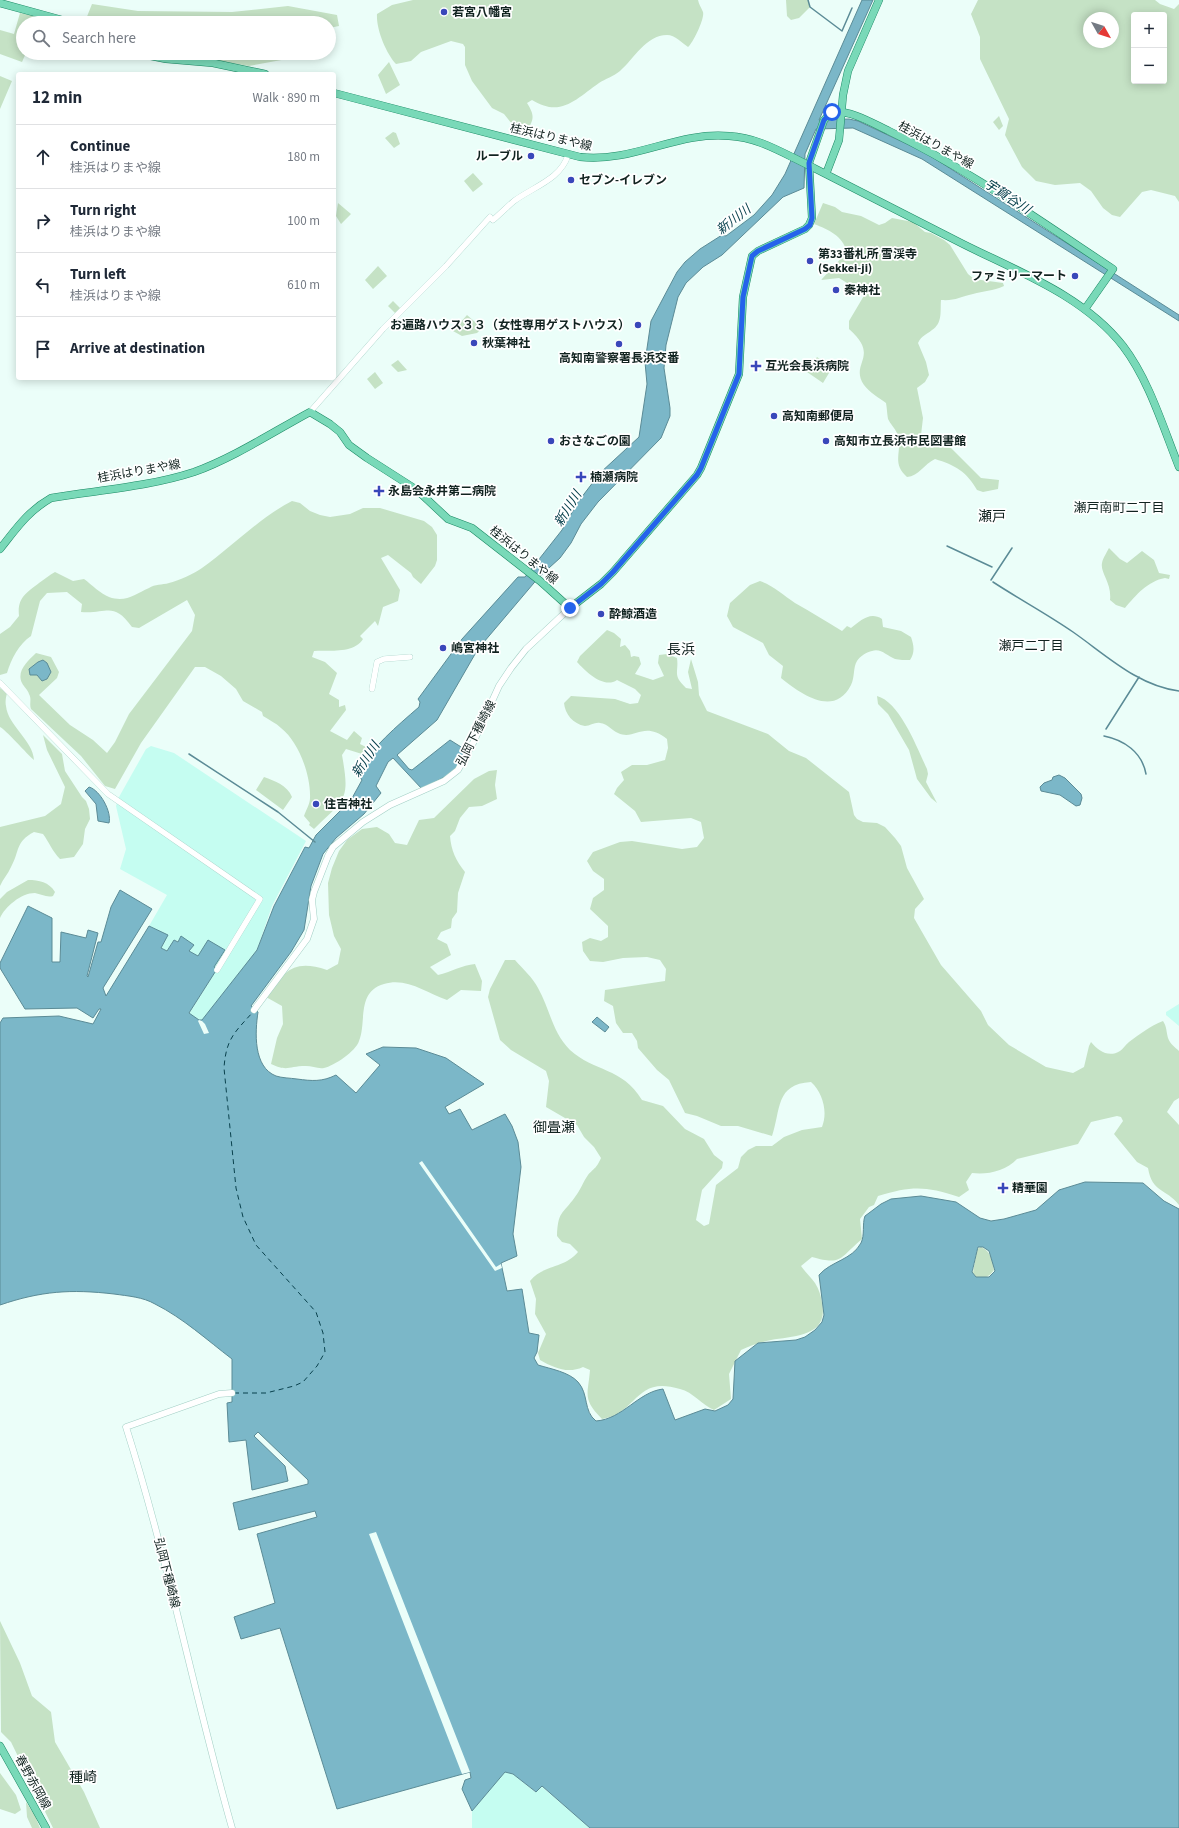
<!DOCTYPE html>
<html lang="en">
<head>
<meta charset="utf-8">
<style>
	body { margin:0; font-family:"Source Sans 3","Noto Sans JP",sans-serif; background:#f2f2f3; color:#1f2937 }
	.controls { position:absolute; right:12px; top:12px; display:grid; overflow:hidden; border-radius:4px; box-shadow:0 2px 10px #0003 }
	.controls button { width:36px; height:36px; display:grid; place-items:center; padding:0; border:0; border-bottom:1px solid #e0e1e3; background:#fff; color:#1f2937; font:20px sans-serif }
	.compass { position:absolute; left:1083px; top:12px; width:36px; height:36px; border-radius:50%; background:#fff; box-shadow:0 2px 10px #0003; rotate:129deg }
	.stop { position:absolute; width:12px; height:12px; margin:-9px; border:3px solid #2563eb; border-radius:50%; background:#fff }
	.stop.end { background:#2563eb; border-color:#fff; box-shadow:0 1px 4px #0008 }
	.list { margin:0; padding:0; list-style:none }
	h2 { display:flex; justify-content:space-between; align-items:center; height:52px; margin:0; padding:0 16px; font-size:17px }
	h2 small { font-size:13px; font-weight:400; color:#747a83 }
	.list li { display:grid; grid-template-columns:26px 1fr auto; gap:12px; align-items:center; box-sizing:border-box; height:64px; padding:0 16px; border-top:1px solid #e0e1e3 }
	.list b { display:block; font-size:15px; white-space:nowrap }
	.list p { margin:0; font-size:13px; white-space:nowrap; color:#747a83 }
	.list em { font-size:13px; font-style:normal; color:#747a83 }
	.icon { flex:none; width:22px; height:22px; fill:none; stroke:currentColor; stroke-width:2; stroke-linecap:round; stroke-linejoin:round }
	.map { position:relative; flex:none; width:1179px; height:1828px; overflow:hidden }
	.search { position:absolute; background:#fff; box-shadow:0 2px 10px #0003; left:16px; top:16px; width:320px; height:44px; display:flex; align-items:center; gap:10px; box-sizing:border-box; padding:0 14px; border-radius:22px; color:#747a83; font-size:15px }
	.panel { position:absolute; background:#fff; box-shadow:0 2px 10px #0003; left:16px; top:72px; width:320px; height:308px; border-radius:4px }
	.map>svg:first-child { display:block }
	.built { fill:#c5fdf1 }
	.green { fill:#c5e2c5; fill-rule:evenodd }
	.water { fill:#7bb7c8; stroke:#5b8b96; fill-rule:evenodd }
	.pier { fill:#ebfef9 }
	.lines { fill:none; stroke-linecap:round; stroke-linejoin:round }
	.stream { stroke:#5b8b96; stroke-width:1.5 }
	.ferry { stroke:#09414d; stroke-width:1; stroke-dasharray:5 4; stroke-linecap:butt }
	.tertiary-casing { stroke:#a2cfc5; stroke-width:6 }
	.secondary-casing { stroke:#a2cfc5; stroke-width:7 }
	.primary-casing { stroke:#1b8964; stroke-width:8 }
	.tertiary { stroke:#fff; stroke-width:5.5 }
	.secondary { stroke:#fff; stroke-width:6 }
	.primary { stroke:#79d9b8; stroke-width:7 }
	.primary-bridge-casing { stroke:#1b8964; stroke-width:8; stroke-linecap:butt }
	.primary-bridge { stroke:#79d9b8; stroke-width:7 }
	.route { stroke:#2563eb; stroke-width:5 }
	.poi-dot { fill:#3947ba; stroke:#fff; stroke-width:1.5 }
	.labels { text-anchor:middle; stroke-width:3.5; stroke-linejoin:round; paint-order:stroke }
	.poi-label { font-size:12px; font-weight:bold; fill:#112320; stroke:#fff; text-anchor:start }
	.street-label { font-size:12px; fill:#112320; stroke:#fff }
	.water-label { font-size:13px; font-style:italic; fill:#09414d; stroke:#fff }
	.neighbourhood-label { font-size:13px; fill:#112320; stroke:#fff }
	.quarter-label { font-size:14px; fill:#112320; stroke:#fff }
</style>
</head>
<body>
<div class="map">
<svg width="1179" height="1828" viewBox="0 0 1179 1828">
	<rect width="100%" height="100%" fill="#ebfef9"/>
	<!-- built -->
	<path class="built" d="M151 746 174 753 306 841 272 906 257 950 202 1021 199 1020 189 1014 217 969 189 951 194 945 174 940 167 951 161 948 167 935 149 926 167 895 120 869 126 849 116 806 119 797 146 749Z
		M1179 1004V1026L1166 1015V1012Z
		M505 1772 513 1774 535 1792 541 1786 590 1828H472V1811Z"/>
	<!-- green -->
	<path class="green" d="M413 0H698C699 5 701 7 703 12 705 18 693 43 688 47 682 43 675 35 667 35 646 35 634 59 620 71 614 76 605 79 599 83 576 99 561 118 532 100L527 103C537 119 532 120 524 137L519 133 504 114 492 108 472 81 465 65V47L463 44 451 41 421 52 411 61 396 64C386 53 376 29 377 14L392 5Z
		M786 0H808L810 7 799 18 791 20 787 16Z
		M978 0H1155L1160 4 1174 9 1179 4V202L1175 196 1151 190 1142 192 1120 217 1112 215 1103 208 1091 191 1080 183 1055 185 1036 181 1022 167 1005 135 1009 119 980 59V37L971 14ZM1134 15H1164V81H1134ZM1089 18H1113V42H1089Z
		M92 4 138 11 232 12 288 6 337 15 339 26 329 28V23H90L86 19Z
		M20 13 39 17 40 23H23V53H26L22 62 0 54V30L14 34Z
		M154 53H320L249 66 220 61Z
		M389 62 400 85 386 94 378 75Z
		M0 76 12 81 0 109Z
		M999 116 1003 126 999 130 993 122Z
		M393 132 396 133 400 144 394 148 385 138Z
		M473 173 483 184 473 192 464 181Z
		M338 203 351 214 341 224 336 216Z
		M823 203 835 207 842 212 861 216 879 225 885 223 892 218 913 222 925 232 931 233 944 240 950 245 968 274 974 279 1003 283 1004 286C993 291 983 291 973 294 960 297 955 301 941 300 940 311 943 323 932 330 926 335 922 335 918 343L926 362 929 375 925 382 917 388 923 418 921 435 925 442 951 448 981 478 999 480 998 489 983 492 977 490C967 472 955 465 935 459 924 464 919 476 907 477 890 462 904 450 897 433 895 428 890 424 888 419 887 414 887 408 886 403 879 398 869 392 864 385 849 363 881 357 849 329V321L865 294 839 278 821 280 847 252C842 235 829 230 814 224Z
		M378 266 387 276 373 289 365 280Z
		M393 301 401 309 396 314 388 306Z
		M467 315 482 328 477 333 462 336 453 331Z
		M817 357 832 368 823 383 807 372Z
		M398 360 407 370 398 372 391 365Z
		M375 372 383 383 375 389 367 379Z
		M292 501 300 503 310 511 320 515 330 517 350 514 363 508H380L424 521 432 527 437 535V560L435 566 421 584 413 577 411 573 388 555 381 558 400 590 398 601 383 607 378 626 375 621 360 636 363 639C354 654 328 650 314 651L312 657 325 662 337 673 329 694 339 700V707L345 705 346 710 330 731 347 740 354 731 362 738 360 744 368 748 362 754 346 749 342 755C350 800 346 798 314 829L309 825 310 823 304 816C306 810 310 804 310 798 311 776 299 742 281 728 276 723 269 720 263 716L262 712 243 701 236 689 221 676 205 667H195L141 743 115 789 105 786 81 756 31 709C29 704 32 699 29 694 28 690 24 687 22 683 16 671 28 661 36 653L51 657 59 672 57 678 39 695 70 725 93 740 107 753 115 742 129 714 192 631 195 615 187 600 139 628 132 627C113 601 108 614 81 612L82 604 67 592 47 593 40 601 31 636C19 644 11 659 7 673L0 675V634L10 627 19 616C17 598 26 593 39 583 45 579 49 575 55 572L73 581 84 579C92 585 101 594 109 597 126 603 135 594 149 588 155 584 162 585 169 583 178 581 195 573 202 568 232 547 259 518 292 501Z
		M1109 548 1120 559 1127 563 1142 551 1154 560 1159 573 1170 575 1169 579 1165 578C1148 581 1136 595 1125 608L1116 605 1110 600C1112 583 1100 573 1102 563 1103 558 1107 552 1109 548Z
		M760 581C774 586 783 595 795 603 811 612 826 621 842 631L847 626 851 628C860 621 870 611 882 619L883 627 901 631 911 637C914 646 915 652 910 660 905 660 899 660 895 659 887 656 881 648 872 651 867 652 860 656 857 661 853 667 855 677 851 685 834 718 801 694 781 678L783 666 769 655 763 643 733 627 727 616 730 603 750 585Z
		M607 630 614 633 621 639 620 647 625 645 630 651 631 657 634 656 639 657 641 664 635 674 653 680 664 676 658 663 659 655 667 654 677 658C679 673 672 675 686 688L692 689 688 672 691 659 698 682 699 695 707 711 768 734 789 751 806 758 849 792 854 815 857 819 863 822 877 823 885 827 895 838 901 846 907 868 924 899 915 909 914 918 941 965 981 1011 988 1025 1009 1045 1046 1067 1073 1073 1084 1067 1089 1046 1091 1042C1098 1051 1109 1058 1120 1051 1123 1049 1125 1045 1129 1042 1140 1034 1150 1026 1163 1021 1167 1027 1166 1031 1168 1038 1170 1044 1175 1047 1179 1051V1098L1174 1101 1167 1112 1179 1125V1205C1166 1188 1152 1193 1148 1168L1137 1162 1114 1134 1123 1121 1121 1117 1117 1116 1091 1122 1078 1144 1017 1159C1006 1171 987 1175 972 1173L966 1182 969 1190 959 1197C925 1186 912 1186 878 1196L874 1205 869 1207 860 1219 862 1239C840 1257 843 1266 812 1257L801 1266C805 1272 811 1277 815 1283 819 1289 821 1296 822 1303 829 1337 793 1336 771 1340 760 1342 751 1346 741 1350L729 1374 731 1399 714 1410C702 1405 693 1392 680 1389 635 1375 638 1413 602 1419 582 1399 588 1395 590 1370L583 1367C568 1374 554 1368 540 1360L538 1353 546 1334 535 1314 536 1299 530 1281C544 1264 564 1269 578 1252L570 1244 562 1242 557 1236C558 1211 562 1215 575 1197 580 1191 583 1182 588 1175 595 1167 596 1169 601 1158L594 1147 584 1137 577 1125 546 1107 549 1081 546 1071 511 1050 500 1040 488 997 490 989 505 960H515C523 969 533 978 538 988 550 1009 552 1032 570 1050 594 1072 622 1067 642 1100L663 1106 685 1129 704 1139 714 1155 723 1162 722 1168 702 1190 696 1220 704 1226 709 1224 716 1185 738 1168 741 1157 748 1150 756 1146H772L784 1137 802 1130 822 1127C828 1112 823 1093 811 1082 775 1084 781 1110 772 1136L738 1126H721L697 1116 685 1113 669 1080 657 1070 638 1048 637 1041 632 1033H623L616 1023 613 1006 604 1001 605 990 665 981 666 969 660 960 647 957 623 958 603 962 590 961 583 951 582 942 590 938 601 941 608 937V926L590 909 593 898 604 890V879L593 871 587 861 593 852 620 842 632 841 682 849 697 847 704 838 701 822 691 818 641 822 635 811 614 794 617 788 624 780 621 772 632 765H647L665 760 668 748 667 739C643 720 635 741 618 733 611 730 608 724 600 723 595 722 590 726 585 726 573 724 565 714 564 703L571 696 615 699 630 704 638 703 641 695 635 689 617 680C604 689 586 672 577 662L580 656Z
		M0 688 7 693C6 697 5 702 6 706 8 726 33 740 34 760 28 755 4 728 0 727Z
		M877 696C900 702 917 748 927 769L928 774 926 782 937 803 931 798 917 779 909 750 888 714 878 704Z
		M43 735 62 754 65 771 82 797 86 801 89 809 90 819 85 829 83 844 74 857 60 859C52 851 49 842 43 834L34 832C15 842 20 851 11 867 8 874 3 879 0 886V827L45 816 61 804 65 787 47 750Z
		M497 770 495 785 497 799 482 806 469 807 460 818 455 831 450 836C451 850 456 861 465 872L458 893 457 912 452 919 451 928 441 932 437 939 447 944 451 955 430 967 438 975C451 972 462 965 475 964L482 981 481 991 461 990 447 1000C426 993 407 977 384 984 356 992 367 1022 359 1041 356 1051 334 1066 324 1068 318 1069 312 1066 306 1066 288 1066 288 1072 271 1064L277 1038 283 1024 282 1006 266 997C285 970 294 959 327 970L338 964 341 949 334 936 329 915 328 883 332 868 339 851 347 840 362 829 377 827 389 834 395 843 407 845 419 820 434 818 474 779 489 771Z
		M264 777C275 781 287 785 292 797L283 810 256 790Z
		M28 880C39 880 49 882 55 892L53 896C47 898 41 894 35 893 21 893 5 907 0 918V899L7 892Z
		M981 1247C991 1251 992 1260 994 1270 989 1277 986 1278 977 1278L973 1273 977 1249Z
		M0 1621 20 1663 32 1696 51 1712 55 1742 84 1792 100 1828H53L11 1742 1 1732Z
		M0 1773 16 1795 21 1810 15 1814 0 1809Z
		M26 1802 35 1816 40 1828H32L27 1817Z"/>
	<!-- water -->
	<path class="water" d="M862 0H873L819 120 849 119 858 121 926 153 1179 315V321L922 159 853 128 816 129 805 154 804 188 783 197 722 255 703 267 686 283 678 297 666 345 664 368 670 408V416L661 438 598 502 581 524 571 543 560 558 539 577 478 649 437 720 397 755 409 769 412 770 450 740 466 750 457 767 446 776 422 789 393 758 388 762 376 786 381 793 364 814 336 838 323 854 311 886 304 930 291 952 251 1006 258 1012C255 1032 253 1067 276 1076 282 1078 290 1078 297 1079 312 1081 322 1082 336 1075L356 1093 380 1065 366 1054 383 1047 416 1048 446 1058 484 1084 445 1107 449 1114 460 1109 472 1130 505 1114 512 1126 518 1142 521 1167 513 1234 517 1256 501 1263 507 1291 522 1289 529 1333 539 1335 537 1352 534 1358 538 1365C551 1369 569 1372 578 1382 589 1394 583 1411 596 1421 623 1419 638 1392 663 1389L675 1420 705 1409 715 1411 728 1405 733 1399 735 1361 758 1343 796 1340 805 1337 815 1330 822 1322 824 1315 819 1275C831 1261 852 1260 861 1243 865 1235 862 1224 865 1216L881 1204 891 1199 921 1196 956 1202 980 1218 991 1221 1004 1219 1036 1210 1059 1190 1085 1182 1143 1183 1164 1201 1179 1209V1828H590L542 1786 536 1792 513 1774 505 1772 472 1811 462 1789 465 1780 471 1778 470 1772 337 1809 280 1628 241 1639 234 1617 275 1603 257 1534 317 1517 315 1511 239 1530 233 1503 308 1484V1480L258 1432 254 1436 285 1466 288 1481 252 1490 246 1440 229 1442 227 1403 232 1402V1359C207 1340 183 1318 155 1304 143 1297 128 1296 114 1294 71 1289 41 1291 0 1305V1023L3 1018 59 1016 93 1024 101 1009H99L93 1018 77 1008 25 1009 0 968V963L28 906 52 918V962H60L61 932 86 938 88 930 98 933 87 976 88 977 98 942H101L111 907 120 890 152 909 103 988 106 996 149 926 168 935 161 948 167 951 174 940 178 942 181 936 194 945 189 951 198 956 208 940 225 950 214 967 217 969 189 1013 199 1020H202L257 950 274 906 305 847 309 848 316 835 351 800 362 780 357 773C373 746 396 727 419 707L420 702 418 699 462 639 518 577H525L562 530 578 502 600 473 639 437 647 384 645 362 651 321 677 272 685 262 700 249 722 235 726 236 754 215 772 195 785 174ZM978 1247H983L989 1251 995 1271 989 1277H976L972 1272C973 1269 977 1250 978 1247Z
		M43 660 47 663 51 672 47 679 42 681 37 675H30L29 669 38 662Z
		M1059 775 1065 778 1081 794 1082 798 1080 805 1076 806 1060 795 1041 791 1040 787 1044 783 1052 780 1053 777Z
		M89 787C100 790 112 812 109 823L98 821 96 804 85 791Z
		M597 1017 609 1027 605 1032 592 1022Z"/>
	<!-- pier -->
	<path class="pier" d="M199 1020 202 1021 205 1024 209 1033 204 1034 198 1021Z
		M422 1161 496 1267 501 1264 502 1268 495 1271 419 1163Z
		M376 1532 470 1772 462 1774 369 1534Z"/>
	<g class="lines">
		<!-- stream -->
		<path class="stream" d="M808 0 810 7 842 31 852 8
			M947 546 992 567
			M991 580 1012 548
			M993 582C1019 599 1047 614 1073 632 1106 655 1138 686 1179 691
			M1106 729 1139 677
			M1104 736C1124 740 1142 752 1146 774
			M189 754 278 812 315 842"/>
		<!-- ferry -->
		<path class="ferry" d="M234 1393H266L294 1386 303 1382 317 1366 325 1352 323 1333 316 1312 256 1245 243 1217 236 1188 224 1068C226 1039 234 1033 253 1012"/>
		<defs>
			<path id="tertiary" d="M493 220C500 214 507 207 514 201 533 187 561 179 568 155
				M310 412 383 329 446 266 490 217
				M0 683 108 794 260 899 217 970
				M372 689 377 662 384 659 410 657"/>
			<path id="secondary" d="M254 1010 307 939 314 919 312 900 314 892 328 856 333 847 363 822 390 805 444 781 458 770 473 743 499 686 511 668 526 649 570 608
				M232 1828C194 1695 168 1559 126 1427L219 1394 232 1393"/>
			<path id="primary" d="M0 3 73 23
				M136 53 166 59 213 63 265 74
				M334 93 580 157C633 163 678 131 729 136 752 137 772 147 792 157
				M812 167C863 193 913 219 963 244 1019 272 1084 296 1123 346 1149 380 1163 427 1179 467
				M826 174 839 140 843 95 848 71 879 0
				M0 549C16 529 28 511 51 498 98 490 148 487 194 472 233 458 273 432 310 412L330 424 340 432 349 445 367 458 417 490 448 519 472 528 540 581 570 608 601 584 613 572 697 475 701 468 739 374 743 297 752 256 758 251 805 229 809 225 812 218 809 163 824 120 832 112C851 110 872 123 889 131 968 169 1040 221 1113 269L1085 309
				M0 1746 46 1828"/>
		</defs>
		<!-- tertiary casing -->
		<use href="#tertiary" class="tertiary-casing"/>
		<!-- secondary casing -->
		<use href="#secondary" class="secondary-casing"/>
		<!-- primary casing -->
		<use href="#primary" class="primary-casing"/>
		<!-- tertiary -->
		<use href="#tertiary" class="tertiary"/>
		<!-- secondary -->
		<use href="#secondary" class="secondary"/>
		<!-- primary -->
		<use href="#primary" class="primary"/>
		<defs>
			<path id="primary-bridge" d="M792 157 812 167"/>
		</defs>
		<!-- primary-bridge casing -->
		<use href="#primary-bridge" class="primary-bridge-casing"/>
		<!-- primary-bridge -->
		<use href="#primary-bridge" class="primary-bridge"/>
	</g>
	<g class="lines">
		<!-- route -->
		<path class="route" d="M570 608 601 584 613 572 697 475 701 468 739 374 743 297 752 256 758 251 805 229 810 225 812 218 809 163 824 120 832 112"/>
	</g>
	<!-- markers -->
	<g class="poi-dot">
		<circle cx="444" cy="12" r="4"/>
		<circle cx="531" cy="156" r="4"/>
		<circle cx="571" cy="180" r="4"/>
		<circle cx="810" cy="261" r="4"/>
		<circle cx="1075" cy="276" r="4"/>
		<circle cx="836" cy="290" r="4"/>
		<circle cx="638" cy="325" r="4"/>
		<circle cx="474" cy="343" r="4"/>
		<circle cx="619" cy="344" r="4"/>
		<path d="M754 360h4v4h4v4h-4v4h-4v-4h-4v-4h4z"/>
		<circle cx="774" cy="416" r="4"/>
		<circle cx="551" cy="441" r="4"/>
		<circle cx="826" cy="441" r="4"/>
		<path d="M579 471h4v4h4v4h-4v4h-4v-4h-4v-4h4z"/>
		<path d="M377 485h4v4h4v4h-4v4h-4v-4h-4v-4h4z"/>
		<circle cx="601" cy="614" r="4"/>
		<circle cx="443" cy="648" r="4"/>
		<circle cx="316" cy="804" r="4"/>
		<path d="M1001 1182h4v4h4v4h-4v4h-4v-4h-4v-4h4z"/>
	</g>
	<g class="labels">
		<!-- poi labels -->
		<g class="poi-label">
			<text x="452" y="16">若宮八幡宮</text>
			<text x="523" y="160" text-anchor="end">ルーブル</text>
			<text x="579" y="184">セブン-イレブン</text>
			<text x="818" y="258">第33番札所 雪渓寺<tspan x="818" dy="14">(Sekkei-ji)</tspan></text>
			<text x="1067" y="280" text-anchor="end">ファミリーマート</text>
			<text x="844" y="294">秦神社</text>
			<text x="630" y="329" text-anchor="end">お遍路ハウス３３（女性専用ゲストハウス）</text>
			<text x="482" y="347">秋葉神社</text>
			<text x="619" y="362" text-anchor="middle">高知南警察署長浜交番</text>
			<text x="765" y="370">互光会長浜病院</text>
			<text x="782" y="420">高知南郵便局</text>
			<text x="559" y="445">おさなごの園</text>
			<text x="834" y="445">高知市立長浜市民図書館</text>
			<text x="590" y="481">楠瀬病院</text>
			<text x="388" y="495">永島会永井第二病院</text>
			<text x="609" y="618">酔鯨酒造</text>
			<text x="451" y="652">嶋宮神社</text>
			<text x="324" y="808">住吉神社</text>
			<text x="1012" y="1192">精華園</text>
		</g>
		<!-- street labels -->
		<g class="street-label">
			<text transform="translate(551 137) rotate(13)" y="4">桂浜はりまや線</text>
			<text transform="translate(936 145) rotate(29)" y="4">桂浜はりまや線</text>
			<text transform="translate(139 471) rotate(-10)" y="4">桂浜はりまや線</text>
			<text transform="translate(524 555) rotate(39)" y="4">桂浜はりまや線</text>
			<text transform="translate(476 733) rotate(-63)" y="4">弘岡下種崎線</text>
			<text transform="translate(167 1573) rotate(76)" y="4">弘岡下種崎線</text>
			<text transform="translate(33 1782) rotate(61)" y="4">春野赤岡線</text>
		</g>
		<!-- water labels -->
		<g class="water-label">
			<text transform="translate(1008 196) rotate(33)" y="5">宇賀谷川</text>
			<text transform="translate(733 219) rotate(-38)" y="5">新川川</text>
			<text transform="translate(567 508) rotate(-58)" y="5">新川川</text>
			<text transform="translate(365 759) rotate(-57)" y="5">新川川</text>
		</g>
		<!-- neighbourhood labels -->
		<g class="neighbourhood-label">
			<text x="1119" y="512">瀬戸南町二丁目</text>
			<text x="1031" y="650">瀬戸二丁目</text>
		</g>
		<!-- quarter labels -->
		<g class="quarter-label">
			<text x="992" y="521">瀬戸</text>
			<text x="681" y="654">長浜</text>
			<text x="554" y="1132">御畳瀬</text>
			<text x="83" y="1782">種崎</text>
		</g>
	</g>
</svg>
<div class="controls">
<button>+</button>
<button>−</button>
</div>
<svg class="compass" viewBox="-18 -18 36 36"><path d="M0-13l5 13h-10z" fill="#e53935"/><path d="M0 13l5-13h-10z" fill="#747a83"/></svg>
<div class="stop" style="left:832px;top:112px"></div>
<div class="stop end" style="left:570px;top:608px"></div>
<div class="search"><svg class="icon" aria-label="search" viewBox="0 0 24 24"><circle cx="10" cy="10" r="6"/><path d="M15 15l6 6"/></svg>Search here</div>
<section class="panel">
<h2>12 min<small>Walk · 890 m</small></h2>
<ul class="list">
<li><svg class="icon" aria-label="ahead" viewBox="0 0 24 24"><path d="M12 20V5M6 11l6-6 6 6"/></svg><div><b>Continue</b><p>桂浜はりまや線</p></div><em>180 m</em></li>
<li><svg class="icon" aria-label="right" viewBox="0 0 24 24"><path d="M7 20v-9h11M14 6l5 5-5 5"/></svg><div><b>Turn right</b><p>桂浜はりまや線</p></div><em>100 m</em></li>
<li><svg class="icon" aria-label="left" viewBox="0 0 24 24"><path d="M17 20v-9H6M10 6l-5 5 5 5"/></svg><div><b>Turn left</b><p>桂浜はりまや線</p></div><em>610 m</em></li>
<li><svg class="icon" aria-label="arrive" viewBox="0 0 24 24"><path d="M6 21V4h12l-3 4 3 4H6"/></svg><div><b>Arrive at destination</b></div></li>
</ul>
</section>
</div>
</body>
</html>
